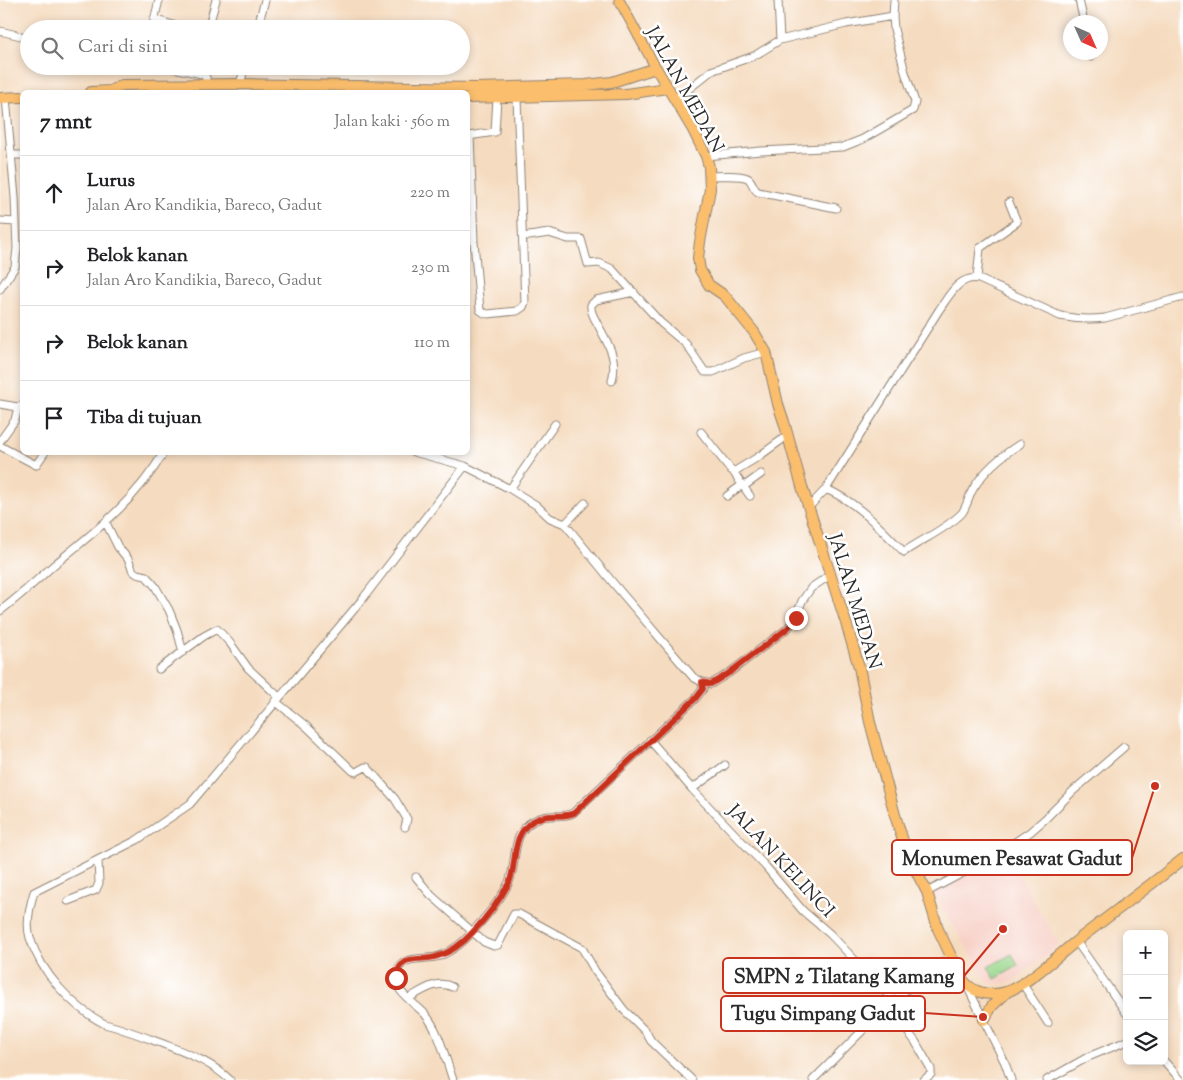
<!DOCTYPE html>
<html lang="id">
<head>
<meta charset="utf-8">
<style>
	body { margin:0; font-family:"Sorts Mill Goudy",serif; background:#f2f2f2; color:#202124 }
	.controls { position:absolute; right:15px; bottom:15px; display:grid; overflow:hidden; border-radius:8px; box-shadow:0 2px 8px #0003 }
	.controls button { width:45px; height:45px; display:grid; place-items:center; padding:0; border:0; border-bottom:1px solid #e0e0e0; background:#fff; color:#202124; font:25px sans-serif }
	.compass { position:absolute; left:1063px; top:15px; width:45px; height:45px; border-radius:50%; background:#fff; box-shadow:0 2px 8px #0003; rotate:135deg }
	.stop { position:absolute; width:15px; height:15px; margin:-11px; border:4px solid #c8321e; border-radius:50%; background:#fff }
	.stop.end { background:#c8321e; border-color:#fff; box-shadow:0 1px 5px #0008 }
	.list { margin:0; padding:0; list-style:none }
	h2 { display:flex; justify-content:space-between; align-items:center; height:65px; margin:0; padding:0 20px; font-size:21px }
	h2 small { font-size:16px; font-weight:400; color:#757577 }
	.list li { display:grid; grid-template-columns:32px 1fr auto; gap:15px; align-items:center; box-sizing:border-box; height:75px; padding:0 20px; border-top:1px solid #e0e0e0 }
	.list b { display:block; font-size:19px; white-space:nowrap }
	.list p { margin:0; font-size:16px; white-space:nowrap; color:#757577 }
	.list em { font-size:16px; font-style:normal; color:#757577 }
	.icon { flex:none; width:28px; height:28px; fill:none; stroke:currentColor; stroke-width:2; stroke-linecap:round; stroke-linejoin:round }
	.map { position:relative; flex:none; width:1183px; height:1080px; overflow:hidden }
	.search { position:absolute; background:#fff; box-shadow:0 2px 8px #0003; left:20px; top:20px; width:450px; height:55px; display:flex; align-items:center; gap:12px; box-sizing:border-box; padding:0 18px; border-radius:28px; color:#757577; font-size:19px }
	.panel { position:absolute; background:#fff; box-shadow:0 2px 8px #0003; left:20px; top:90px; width:450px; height:365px; border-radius:8px }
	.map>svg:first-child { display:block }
	.built { fill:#f7d1c8 }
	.green { fill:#99d78c; stroke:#62815c }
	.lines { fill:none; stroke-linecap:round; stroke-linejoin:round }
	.minor-casing { stroke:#908375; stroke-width:9 }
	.major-casing { stroke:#908375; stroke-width:11 }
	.highway-casing { stroke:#908375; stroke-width:12 }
	.minor { stroke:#fff; stroke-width:7 }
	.major { stroke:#fabe6d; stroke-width:9 }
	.highway { stroke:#fabe6d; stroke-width:10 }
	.route { stroke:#c8321e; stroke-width:6 }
	.labels { text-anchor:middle; stroke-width:5; stroke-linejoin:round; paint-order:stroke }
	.street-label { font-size:19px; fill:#2b2b2b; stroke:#fff }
	.leader { fill:none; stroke:#c8321e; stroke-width:2 }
	.callout-dot { fill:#c8321e; stroke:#fff; stroke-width:2 }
	.callout { fill:#fff; stroke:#c8321e; stroke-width:2 }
	.callout-label { font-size:20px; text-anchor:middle; font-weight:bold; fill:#2b2b2b }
</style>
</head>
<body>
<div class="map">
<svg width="1183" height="1080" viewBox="0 0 1183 1080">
	<rect width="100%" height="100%" fill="#fff"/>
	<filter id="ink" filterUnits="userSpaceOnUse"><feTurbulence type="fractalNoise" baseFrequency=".02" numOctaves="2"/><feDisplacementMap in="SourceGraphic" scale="10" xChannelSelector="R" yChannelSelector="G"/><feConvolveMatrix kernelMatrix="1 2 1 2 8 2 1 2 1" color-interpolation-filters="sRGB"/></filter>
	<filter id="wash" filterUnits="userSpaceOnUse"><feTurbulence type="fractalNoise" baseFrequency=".0096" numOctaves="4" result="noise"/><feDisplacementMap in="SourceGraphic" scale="20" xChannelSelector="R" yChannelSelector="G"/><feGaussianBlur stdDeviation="1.12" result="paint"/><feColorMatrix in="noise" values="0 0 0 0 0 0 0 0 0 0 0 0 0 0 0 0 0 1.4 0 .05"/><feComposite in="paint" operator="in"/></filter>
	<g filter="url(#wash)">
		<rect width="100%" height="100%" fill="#f5dbbf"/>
		<!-- built -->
		<path class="built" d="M1005 851 1059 945 1014 981 1004 983 994 984 987 981 933 891Z"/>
		<!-- green -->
		<path class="green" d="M1012 954 1018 966 995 979 988 967Z"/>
	</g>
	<g filter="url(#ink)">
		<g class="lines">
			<defs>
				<path id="minor" d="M778 0 780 40
					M1079 0 1084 22
					M154 19 185 29
					M152 29 159 0
					M208 29 216 0
					M257 29 265 0
					M0 31 29 38
					M1090 52 1091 57
					M164 66 202 74 206 77V84
					M240 84 245 66
					M675 100 711 71 754 56 780 40 846 24 893 16
					M468 136 495 132 497 98
					M470 136 474 242 480 310 484 313 488 314 517 311 523 307 525 302 517 98
					M12 155H22
					M706 156 761 151 843 147 863 139 913 110 915 102 905 72 894 29 893 16 894 0
					M711 176C718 176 744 174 749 179 753 183 753 189 758 192L836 208
					M0 221 16 222
					M523 237 549 233 568 239H581L588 264 599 263 612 269 661 323 686 344 705 372H713L744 358 766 352
					M977 278 980 248 1017 222 1009 202
					M0 289 15 267 17 248 15 197 6 98
					M612 381C618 357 608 344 597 323 594 317 590 312 591 305L596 300 634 292
					M0 404 18 407 22 406
					M701 432 731 470 735 471 758 457 787 436
					M0 441 15 420 18 407
					M0 446 36 465 45 452
					M414 452 465 466 510 489 536 505 550 518 565 524 614 584 693 677 702 682 711 684 729 673 788 628 796 617 802 601 811 588 830 575
					M732 470 750 496
					M743 487 761 474
					M510 489 555 424
					M826 489C857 502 880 528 904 552 921 540 948 528 962 513 967 506 969 496 973 489 985 469 1001 456 1020 444
					M727 496 742 485
					M808 508 826 489 939 310C949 296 959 275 979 279L1060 316C1075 319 1089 320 1105 318L1183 297
					M106 523 118 547 128 559 133 571 137 574 146 576 155 586 169 610 177 630 183 652
					M565 524 585 503
					M0 611C19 597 37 580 55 564 96 531 137 499 164 452
					M159 669 204 636 217 629 230 643 248 668 279 697
					M275 701 306 726 353 771 356 772 365 767H367L395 799 407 819 405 827
					M650 740 692 789 766 867 803 911 830 934 893 1000
					M692 789 725 765
					M416 877 431 895 484 942 494 946 498 945 514 914H519L582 948 595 971 624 1010 646 1032 651 1041 692 1080
					M927 892 993 857 1030 832 1045 819 1073 791 1124 747
					M68 901 96 890 99 883 98 860
					M1076 941 1127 1014
					M1022 983 1048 1023
					M967 986 1005 1063 1011 1080
					M409 998C422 991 437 979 452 987
					M887 1006 915 1041 931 1069V1074L924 1080
					M1164 1061 1181 1080
					M230 1080C210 1061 186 1053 161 1043 142 1036 124 1029 105 1024 73 1008 41 973 30 938 26 925 30 905 34 892L137 840 190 804 361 601 465 466
					M453 1080C445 1058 440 1032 425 1014 415 1003 395 993 396 976 399 953 425 961 440 956 452 951 465 941 473 931 486 917 501 900 509 882 518 861 510 834 533 821 548 812 561 819 573 813L696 698 703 689 702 682
					M813 1080 893 1000 951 956
					M1047 1080 1088 1057 1127 1041"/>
				<path id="major" d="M619 0 656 68"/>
				<path id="highway" d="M91 92 110 91 122 85 240 84 476 88 586 85 612 82 656 68 693 130 706 156 709 167 710 189 700 242 698 258 700 270 709 285 725 296 754 332 766 352 778 404 784 422 803 490 846 623 859 667 870 722 895 815 907 854 927 892 938 929 962 979C972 993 990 997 1006 992 1025 986 1058 956 1074 943 1110 915 1147 888 1183 859
					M0 98 22 97
					M468 98 626 94 667 88
					M984 1020 992 1006 1006 993"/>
			</defs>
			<!-- minor casing -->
			<use href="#minor" class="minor-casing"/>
			<!-- major casing -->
			<use href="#major" class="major-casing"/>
			<!-- highway casing -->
			<use href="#highway" class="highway-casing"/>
			<!-- minor -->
			<use href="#minor" class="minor"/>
			<!-- major -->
			<use href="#major" class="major"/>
			<!-- highway -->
			<use href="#highway" class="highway"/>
		</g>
	</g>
	<g class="lines" filter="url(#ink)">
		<!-- route -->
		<path class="route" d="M396 978C400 951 420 963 438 956 451 952 464 942 473 932 486 918 500 900 509 883 518 862 510 835 533 821 548 812 562 819 574 813L696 698 703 689 702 682 711 684 729 673 788 628 796 618"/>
	</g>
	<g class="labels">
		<!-- street labels -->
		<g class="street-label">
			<text transform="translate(686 89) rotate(61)" y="7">JALAN MEDAN</text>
			<text transform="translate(856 601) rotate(73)" y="7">JALAN MEDAN</text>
			<text transform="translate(782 860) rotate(47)" y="7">JALAN KELINCI</text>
		</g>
	</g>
	<!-- callouts -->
	<path class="leader" d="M1155 786L1132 858M1003 929L964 976M983 1017L925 1013"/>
	<g class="callout-dot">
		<circle cx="1155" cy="786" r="5"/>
		<circle cx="1003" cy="929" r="5"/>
		<circle cx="983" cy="1017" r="5"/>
	</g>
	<g class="callout">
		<rect x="892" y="840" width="240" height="35" rx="5"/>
		<rect x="723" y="958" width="241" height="35" rx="5"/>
		<rect x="721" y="996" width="204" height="35" rx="5"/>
	</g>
	<g class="callout-label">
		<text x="1012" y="865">Monumen Pesawat Gadut</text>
		<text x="844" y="983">SMPN 2 Tilatang Kamang</text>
		<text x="823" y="1020">Tugu Simpang Gadut</text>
	</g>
</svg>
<div class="controls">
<button>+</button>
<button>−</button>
<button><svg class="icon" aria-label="layers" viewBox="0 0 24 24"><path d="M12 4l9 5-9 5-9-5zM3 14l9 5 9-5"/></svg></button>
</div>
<svg class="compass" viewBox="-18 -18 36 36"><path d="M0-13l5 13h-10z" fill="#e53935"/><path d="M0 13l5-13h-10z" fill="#757577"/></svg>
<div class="stop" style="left:396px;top:978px"></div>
<div class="stop end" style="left:796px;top:618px"></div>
<div class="search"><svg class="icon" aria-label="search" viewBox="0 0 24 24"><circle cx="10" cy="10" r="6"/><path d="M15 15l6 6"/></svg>Cari di sini</div>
<section class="panel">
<h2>7 mnt<small>Jalan kaki · 560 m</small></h2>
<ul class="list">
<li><svg class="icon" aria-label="ahead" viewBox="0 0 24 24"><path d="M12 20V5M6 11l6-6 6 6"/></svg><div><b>Lurus</b><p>Jalan Aro Kandikia, Bareco, Gadut</p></div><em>220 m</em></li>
<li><svg class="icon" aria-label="right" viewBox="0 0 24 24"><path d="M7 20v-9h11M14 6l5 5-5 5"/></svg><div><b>Belok kanan</b><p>Jalan Aro Kandikia, Bareco, Gadut</p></div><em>230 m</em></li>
<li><svg class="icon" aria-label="right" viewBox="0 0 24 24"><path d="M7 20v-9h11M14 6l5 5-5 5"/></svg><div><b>Belok kanan</b></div><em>110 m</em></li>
<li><svg class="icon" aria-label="arrive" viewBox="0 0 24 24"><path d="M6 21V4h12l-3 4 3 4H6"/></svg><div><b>Tiba di tujuan</b></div></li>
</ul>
</section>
</div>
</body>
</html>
